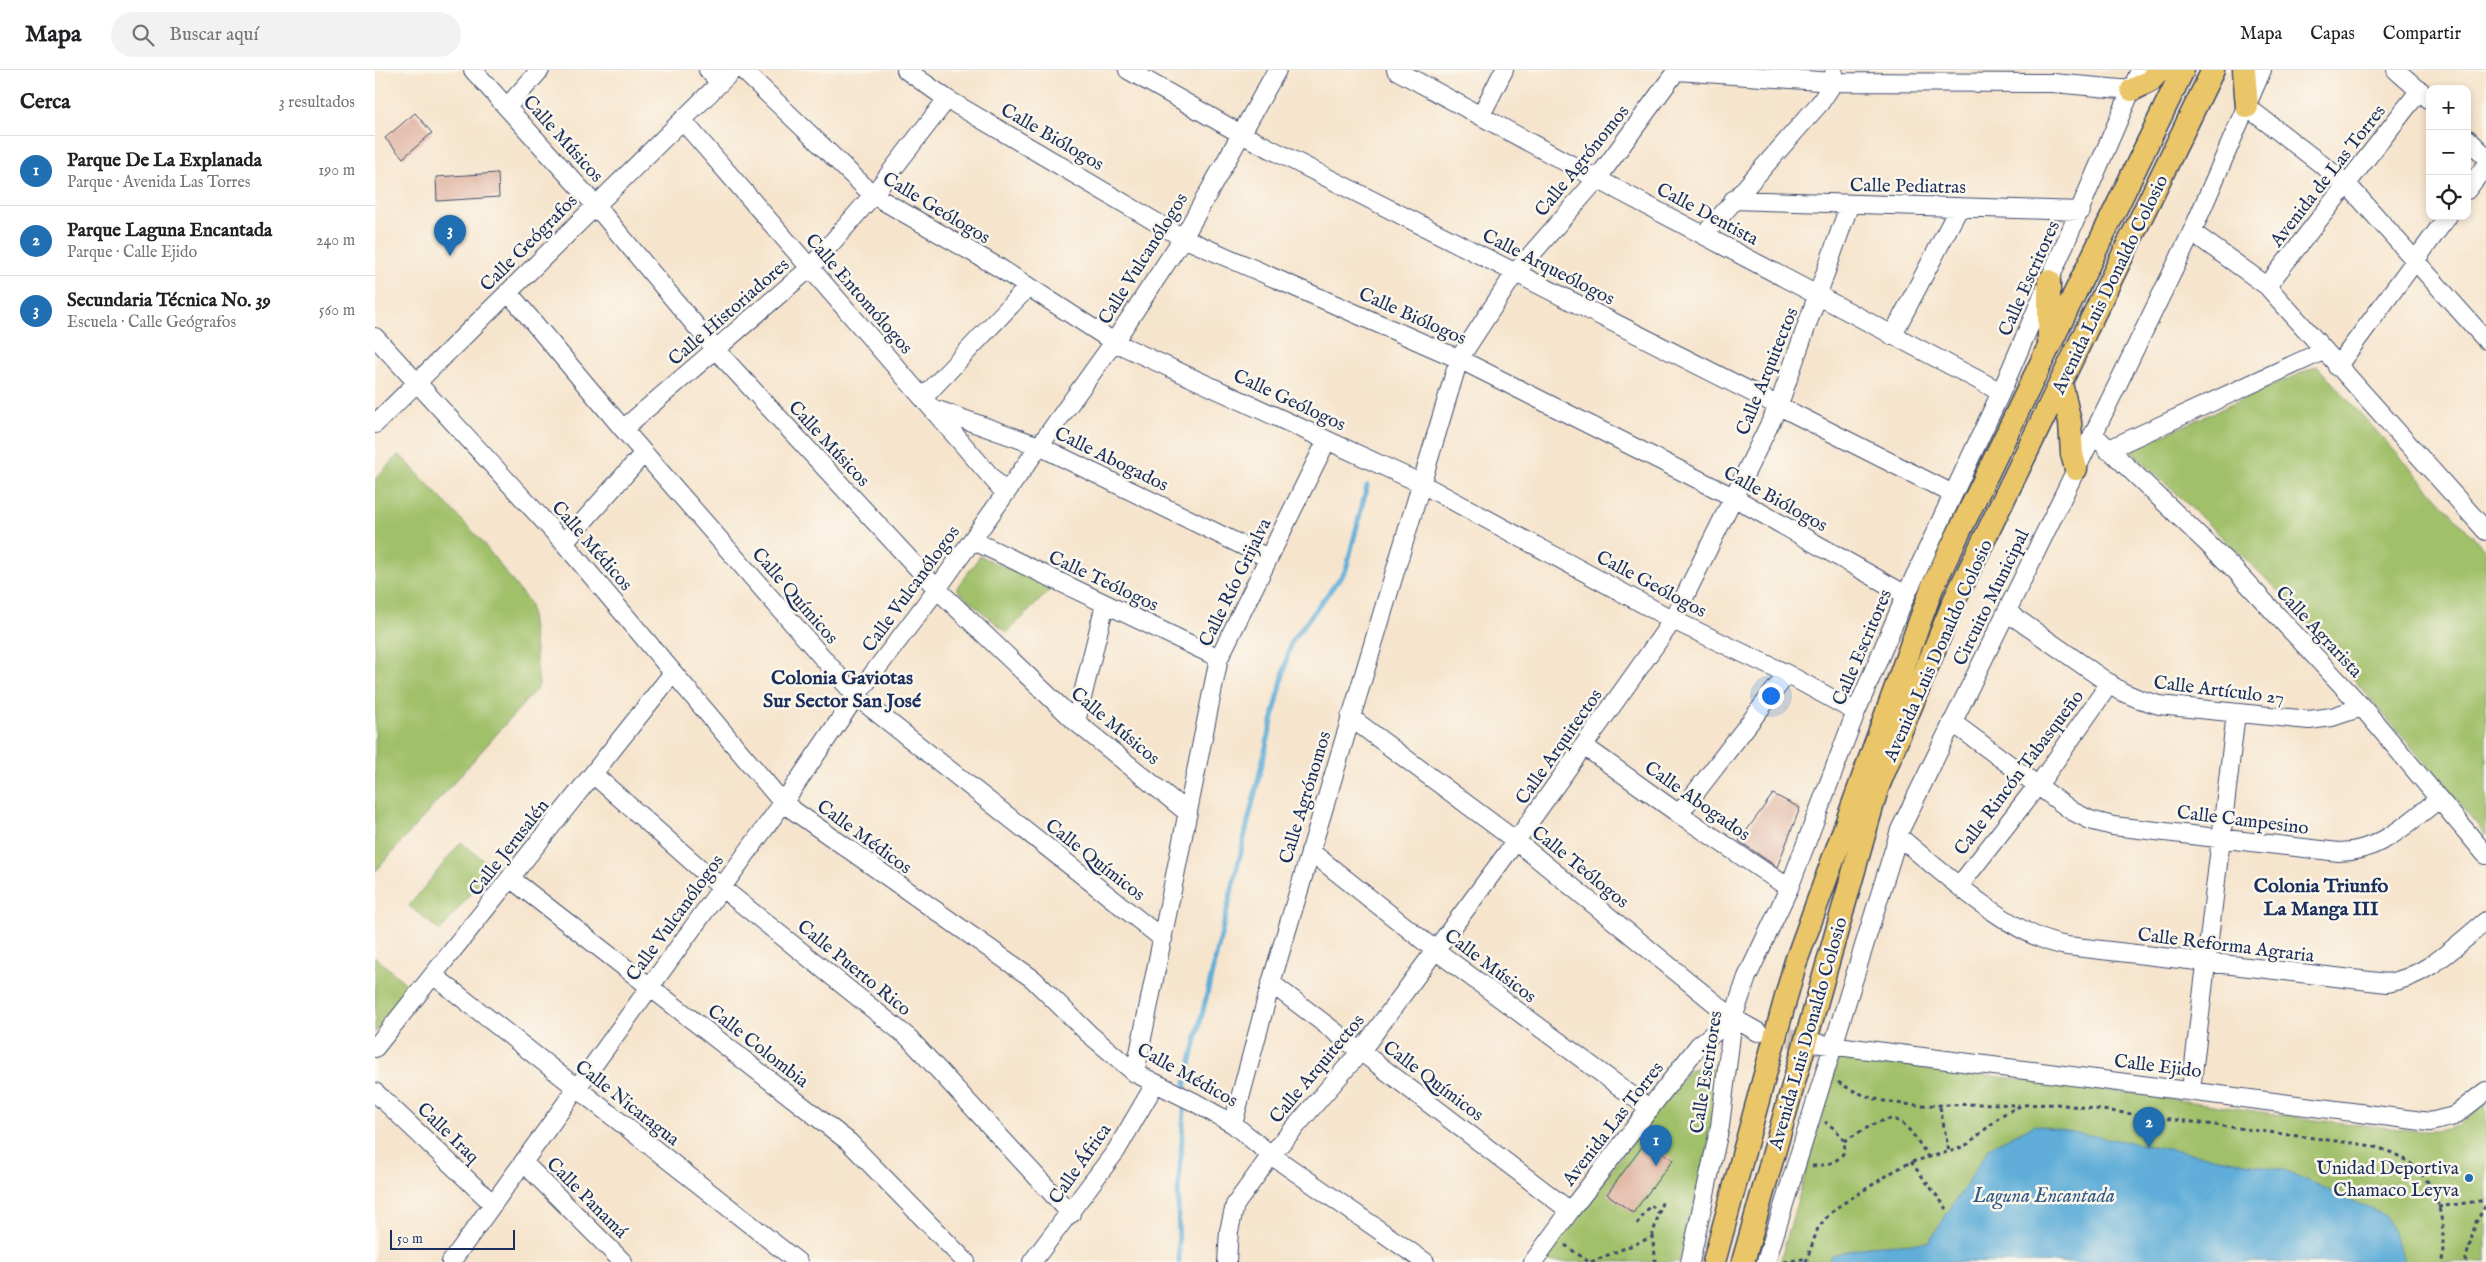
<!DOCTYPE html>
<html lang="es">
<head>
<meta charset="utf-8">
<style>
	body { margin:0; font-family:"IM FELL English",serif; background:#f2f2f2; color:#202124 }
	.controls { position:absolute; right:15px; top:15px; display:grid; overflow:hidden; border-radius:10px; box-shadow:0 2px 8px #0003 }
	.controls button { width:45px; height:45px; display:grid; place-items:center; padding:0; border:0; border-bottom:1px solid #e0e0e0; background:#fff; color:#202124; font:25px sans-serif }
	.scale { position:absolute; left:15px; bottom:12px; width:125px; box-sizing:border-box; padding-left:5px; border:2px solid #1b2f5e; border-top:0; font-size:14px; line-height:18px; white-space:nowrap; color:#1b2f5e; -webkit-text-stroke:4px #fbf7ec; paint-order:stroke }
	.you { position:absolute; left:1395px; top:625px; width:18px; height:18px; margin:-12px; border:4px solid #fff; border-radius:50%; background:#1a73e8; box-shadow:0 0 0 8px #1a73e833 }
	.badge { display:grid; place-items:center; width:32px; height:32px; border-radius:50%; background:#1f6fb2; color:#fff; font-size:16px; font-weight:700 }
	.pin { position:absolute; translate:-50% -41px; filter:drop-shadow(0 1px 2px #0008) }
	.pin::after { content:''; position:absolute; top:26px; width:18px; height:15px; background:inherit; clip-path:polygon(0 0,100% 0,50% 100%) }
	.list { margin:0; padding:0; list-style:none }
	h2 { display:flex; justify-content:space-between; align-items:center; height:65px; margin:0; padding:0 20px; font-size:21px }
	h2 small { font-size:16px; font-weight:400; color:#757577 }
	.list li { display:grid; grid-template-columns:32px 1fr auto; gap:15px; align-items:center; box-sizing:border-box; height:70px; padding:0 20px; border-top:1px solid #e0e0e0 }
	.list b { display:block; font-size:19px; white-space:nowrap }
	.list p { margin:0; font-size:16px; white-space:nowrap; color:#757577 }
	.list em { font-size:16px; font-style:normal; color:#757577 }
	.icon { flex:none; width:28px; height:28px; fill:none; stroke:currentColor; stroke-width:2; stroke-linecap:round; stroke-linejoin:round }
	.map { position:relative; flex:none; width:2111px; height:1192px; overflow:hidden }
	header { display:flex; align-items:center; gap:30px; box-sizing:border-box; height:70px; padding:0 25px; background:#fff; border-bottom:1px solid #e0e0e0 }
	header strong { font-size:24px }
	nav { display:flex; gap:28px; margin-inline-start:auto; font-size:18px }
	.search { width:350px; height:45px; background:#f2f2f2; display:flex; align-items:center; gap:12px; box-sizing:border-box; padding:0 18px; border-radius:28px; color:#757577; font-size:19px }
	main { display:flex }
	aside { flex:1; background:#fff }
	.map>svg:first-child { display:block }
	.green { fill:#a0c069; stroke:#5e7864 }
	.water { fill:#5fadd8; stroke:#3d6e9b }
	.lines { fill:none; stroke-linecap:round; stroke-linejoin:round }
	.stream { stroke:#5fadd8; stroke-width:5 }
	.building { fill:#dead9c }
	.minor-tunnel { stroke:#cac0b6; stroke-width:18; stroke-dasharray:18 9; stroke-linecap:butt }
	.minor-casing { stroke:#3c4a6e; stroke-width:20 }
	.major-casing { stroke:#3c4a6e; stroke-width:25 }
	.path { stroke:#3c4a6e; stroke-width:3; stroke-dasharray:4 4; stroke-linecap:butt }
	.minor { stroke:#fff; stroke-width:18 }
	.major { stroke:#ebc669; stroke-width:22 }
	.poi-dot { fill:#1f6fb2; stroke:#fbf7ec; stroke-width:2 }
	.labels { text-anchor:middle; stroke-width:5; stroke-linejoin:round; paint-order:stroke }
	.street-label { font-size:19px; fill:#1b2f5e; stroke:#fbf7ec }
	.poi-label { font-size:19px; fill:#1b2f5e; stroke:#fbf7ec; text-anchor:end }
	.neighbourhood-label { font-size:20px; font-weight:bold; fill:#1b2f5e; stroke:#fbf7ec }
	.water-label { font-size:20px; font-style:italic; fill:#335b89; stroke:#fbf7ec }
</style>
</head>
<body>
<header>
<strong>Mapa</strong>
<div class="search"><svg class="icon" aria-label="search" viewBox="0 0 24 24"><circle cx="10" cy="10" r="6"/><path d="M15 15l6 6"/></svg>Buscar aquí</div>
<nav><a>Mapa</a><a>Capas</a><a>Compartir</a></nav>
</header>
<main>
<aside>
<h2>Cerca<small>3 resultados</small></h2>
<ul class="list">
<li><span class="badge">1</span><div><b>Parque De La Explanada</b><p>Parque · Avenida Las Torres</p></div><em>190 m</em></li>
<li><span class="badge">2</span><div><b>Parque Laguna Encantada</b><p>Parque · Calle Ejido</p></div><em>240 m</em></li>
<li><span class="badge">3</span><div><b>Secundaria Técnica No. 39</b><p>Escuela · Calle Geógrafos</p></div><em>560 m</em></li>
</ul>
</aside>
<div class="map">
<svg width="2111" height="1192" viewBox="0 0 2111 1192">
	<rect width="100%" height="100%" fill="#fbf7ec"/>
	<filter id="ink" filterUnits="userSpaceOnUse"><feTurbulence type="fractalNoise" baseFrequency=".02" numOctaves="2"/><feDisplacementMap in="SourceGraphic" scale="10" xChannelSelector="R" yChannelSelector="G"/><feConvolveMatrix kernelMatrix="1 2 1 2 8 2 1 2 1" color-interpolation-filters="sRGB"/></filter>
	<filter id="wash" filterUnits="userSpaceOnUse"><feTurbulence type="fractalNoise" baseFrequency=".0096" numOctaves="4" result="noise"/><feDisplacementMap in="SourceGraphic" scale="20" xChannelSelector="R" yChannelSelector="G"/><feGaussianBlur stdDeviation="1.12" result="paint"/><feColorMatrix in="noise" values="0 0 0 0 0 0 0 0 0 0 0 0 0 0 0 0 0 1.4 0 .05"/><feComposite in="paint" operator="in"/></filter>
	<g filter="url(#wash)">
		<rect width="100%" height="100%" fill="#f6e4cc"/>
		<!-- green -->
		<path class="green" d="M1942 296 2111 481V765L1902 519 1755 380Z
			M24 384 104 468 155 534 164 616 0 802V409Z
			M605 486 676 519 632 563 581 519Z
			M86 772 117 797 65 861 34 836Z
			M0 887 36 918 0 963Z
			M1464 987 1748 1022 1941 1050 2043 1061H2064L2083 1056 2111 1033V1192H1405Z
			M1326 996 1340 1000 1344 1006 1335 1072 1304 1192H1163L1314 1000Z"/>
		<!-- water -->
		<path class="water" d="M1659 1055 1909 1100 2011 1146 2028 1187V1192H1453L1457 1185 1493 1176 1554 1172 1615 1077Z"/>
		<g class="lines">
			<!-- stream -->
			<path class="stream" d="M804 1192 803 1127 811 1012 916 572 971 500 992 416"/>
		</g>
		<g id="blocks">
			<!-- building -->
			<path class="building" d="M40 43 57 63 28 88 10 68Z
				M123 103 124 127 62 131 61 107Z
				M1398 724 1425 738 1402 797 1364 771Z
				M1272 1070 1298 1090 1258 1143 1232 1124Z"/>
		</g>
	</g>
	<g filter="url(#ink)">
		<use href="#blocks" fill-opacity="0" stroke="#3c4a6e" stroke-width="1"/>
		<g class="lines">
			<!-- minor-tunnel -->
			<path class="minor-tunnel" d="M1388 963 1439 973"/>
			<defs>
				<path id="minor" d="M98 0 221 136 341 280 562 519 701 652 813 743
					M333 0 345 13
					M368 0 498 125 623 197 739 272 1045 413 1298 550 1412 604 1481 642
					M531 0 572 29 808 168 1084 289 1358 427 1531 525
					M753 0 866 64 1578 424
					M1021 0 1222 109 1626 322
					M2021 0 2055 30
					M1302 1 1459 12 1678 13 1757 20
					M132 37 165 0
					M1872 37 1972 114 2111 270
					M1106 45 1129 0
					M307 50 630 423
					M2092 68 2111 87
					M2092 120 2111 95
					M1358 130 1706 141
					M1817 162 1892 216 2111 461
					M1329 165 1445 33 1459 12V3
					M1892 216 2045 20
					M133 222 248 359 481 626 788 869
					M1517 266 1584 138
					M0 267 189 473 408 733 658 909 713 963 760 1003 819 1032 858 1054 896 1085 1050 1192
					M1962 297 2073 146
					M548 328 653 217
					M557 338 664 376 893 488
					M0 354 358 0
					M248 359 435 198 498 125 572 29
					M1718 364 1859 499 1987 637 2111 785
					M1732 380 1948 281
					M597 470 844 588
					M189 473 269 383
					M1632 542 1745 621 1764 629 1784 635 1934 650 1957 647 1987 637
					M975 647 1141 771 1358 948 1383 962
					M701 652 730 534
					M1577 652 1697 741 1715 750 1738 756 1964 782C2005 782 2034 752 2064 729
					M1209 676 1304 744 1414 818
					M218 704 347 818 534 968 696 1144
					M1304 744 1412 604
					M1523 766C1566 801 1638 868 1692 876L2012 913C2052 907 2081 875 2111 851
					M935 781 1060 880 1275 1039
					M135 808 474 1072 591 1192
					M1584 816 1669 707 1735 613
					M58 905 423 1192
					M896 913 1195 1141
					M1439 973 2055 1052 2079 1046 2111 1021
					M0 978 298 603
					M760 1003 844 588 952 370
					M1816 1020 1861 643
					M0 1022 118 1134
					M858 1054 896 913 1084 289 1140 203 1222 109 1302 0
					M148 1092 248 1192
					M76 1192 408 733 481 626 562 519 739 272 808 168 902 0
					M657 1192 741 1081 780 1014
					M852 1192 854 1161 860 1135 896 1085 986 981 1141 771 1298 550 1403 337 1474 136
					M1158 1192 1195 1141 1324 975 1358 948
					M1315 1192 1345 1056 1358 948 1372 907 1414 818 1481 642 1531 525 1626 322 1765 0
					M1391 1192 1525 760 1817 162 1887 0"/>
				<path id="major" d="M1869 0 1872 37
					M1757 20 1775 11 1785 0
					M1674 270V211
					M1686 313 1695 352 1697 384 1701 399
					M1339 1192 1420 894 1557 518 1808 0
					M1368 1192 1502 719 1580 529 1838 0"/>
			</defs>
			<!-- minor casing -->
			<use href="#minor" class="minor-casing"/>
			<!-- major casing -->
			<use href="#major" class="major-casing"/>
			<!-- path -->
			<path class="path" d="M1463 1012C1508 1041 1554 1035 1605 1034 1618 1033 1631 1035 1644 1035
				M1565 1037 1574 1082
				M1469 1071C1517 1044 1521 1035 1553 1087
				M1536 1092 1572 1139
				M1437 1096C1473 1095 1482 1072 1450 1052
				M2063 1137 2111 1130
				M1262 1154 1276 1135 1283 1142
				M1277 1167 1288 1129
				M1190 1175 1214 1192
				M1216 1192 1277 1167 1281 1190 1275 1192
				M1409 1192 1433 1188
				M1431 1192 1443 1158 1451 1148 1464 1136 1519 1101 1536 1092 1580 1080 1593 1074 1627 1045 1647 1035 1682 1034 1991 1075C2054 1087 2073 1132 2067 1192
				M2090 1192 2101 1152 2111 1135"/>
			<!-- minor -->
			<use href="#minor" class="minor"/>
			<!-- major -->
			<use href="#major" class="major"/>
		</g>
	</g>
	<!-- markers -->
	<circle class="poi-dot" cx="2094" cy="1108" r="5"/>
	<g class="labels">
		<!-- street labels -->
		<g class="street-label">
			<text transform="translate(678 66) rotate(30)" y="7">Calle Biólogos</text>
			<text transform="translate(189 68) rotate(48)" y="7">Calle Músicos</text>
			<text transform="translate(1206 90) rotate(-51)" y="7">Calle Agrónomos</text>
			<text transform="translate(1952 105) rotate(-52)" y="7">Avenida de Las Torres</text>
			<text transform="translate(1533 115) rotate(1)" y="7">Calle Pediatras</text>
			<text transform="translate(562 137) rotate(31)" y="7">Calle Geólogos</text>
			<text transform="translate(1333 143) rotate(28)" y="7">Calle Dentista</text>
			<text transform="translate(153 172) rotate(-45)" y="7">Calle Geógrafos</text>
			<text transform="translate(767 188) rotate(-58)" y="7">Calle Vulcanólogos</text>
			<text transform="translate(1174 196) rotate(27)" y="7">Calle Arqueólogos</text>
			<text transform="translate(1653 208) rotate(-66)" y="7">Calle Escritores</text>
			<text transform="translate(1734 214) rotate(-64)" y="7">Avenida Luis Donaldo Colosio</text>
			<text transform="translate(485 223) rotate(49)" y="7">Calle Entomólogos</text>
			<text transform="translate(353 241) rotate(-41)" y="7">Calle Historiadores</text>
			<text transform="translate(1038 245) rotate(24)" y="7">Calle Biólogos</text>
			<text transform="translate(1391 301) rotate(-68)" y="7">Calle Arquitectos</text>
			<text transform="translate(915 329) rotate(25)" y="7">Calle Geólogos</text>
			<text transform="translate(455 373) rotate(47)" y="7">Calle Músicos</text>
			<text transform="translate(737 388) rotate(26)" y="7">Calle Abogados</text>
			<text transform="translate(1401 428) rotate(29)" y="7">Calle Biólogos</text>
			<text transform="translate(218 475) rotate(49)" y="7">Calle Médicos</text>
			<text transform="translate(729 510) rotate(25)" y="7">Calle Teólogos</text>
			<text transform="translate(859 512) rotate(-64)" y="7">Calle Río Grijalva</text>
			<text transform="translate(1277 513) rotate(28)" y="7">Calle Geólogos</text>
			<text transform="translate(535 518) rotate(-54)" y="7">Calle Vulcanólogos</text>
			<text transform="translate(421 525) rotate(49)" y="7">Calle Químicos</text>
			<text transform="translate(1615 527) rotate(-64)" y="7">Circuito Municipal</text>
			<text transform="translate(1945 561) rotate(47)" y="7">Calle Agrarista</text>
			<text transform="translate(1486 577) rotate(-67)" y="7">Calle Escritores</text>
			<text transform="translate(1562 580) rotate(-66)" y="7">Avenida Luis Donaldo Colosio</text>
			<text transform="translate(1844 619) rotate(7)" y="7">Calle Artículo 27</text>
			<text transform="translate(741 655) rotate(40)" y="7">Calle Músicos</text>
			<text transform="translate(1183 676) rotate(-55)" y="7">Calle Arquitectos</text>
			<text transform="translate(1643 702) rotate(-53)" y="7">Calle Rincón Tabasqueño</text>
			<text transform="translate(929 727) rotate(-73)" y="7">Calle Agrónomos</text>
			<text transform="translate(1323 730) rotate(35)" y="7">Calle Abogados</text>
			<text transform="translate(1868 749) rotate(7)" y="7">Calle Campesino</text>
			<text transform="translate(490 766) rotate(36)" y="7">Calle Médicos</text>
			<text transform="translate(133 777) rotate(-52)" y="7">Calle Jerusalén</text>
			<text transform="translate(721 789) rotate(38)" y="7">Calle Químicos</text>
			<text transform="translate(1206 796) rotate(39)" y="7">Calle Teólogos</text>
			<text transform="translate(299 847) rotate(-54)" y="7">Calle Vulcanólogos</text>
			<text transform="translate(1851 874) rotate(7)" y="7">Calle Reforma Agraria</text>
			<text transform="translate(1116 895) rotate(37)" y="7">Calle Músicos</text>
			<text transform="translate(480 897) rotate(39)" y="7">Calle Puerto Rico</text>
			<text transform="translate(1432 963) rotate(-74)" y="7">Avenida Luis Donaldo Colosio</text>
			<text transform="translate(384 975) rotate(38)" y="7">Calle Colombia</text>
			<text transform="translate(1783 995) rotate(7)" y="7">Calle Ejido</text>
			<text transform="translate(941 998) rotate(-50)" y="7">Calle Arquitectos</text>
			<text transform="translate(1330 1002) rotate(-81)" y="7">Calle Escritores</text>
			<text transform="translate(813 1004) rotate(29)" y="7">Calle Médicos</text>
			<text transform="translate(1059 1010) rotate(37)" y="7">Calle Químicos</text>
			<text transform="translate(253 1032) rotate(38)" y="7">Calle Nicaragua</text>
			<text transform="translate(1237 1053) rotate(-52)" y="7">Avenida Las Torres</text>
			<text transform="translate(74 1062) rotate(44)" y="7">Calle Iraq</text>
			<text transform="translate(704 1093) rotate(-55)" y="7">Calle África</text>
			<text transform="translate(213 1127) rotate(45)" y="7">Calle Panamá</text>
		</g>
		<!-- poi labels -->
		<g class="poi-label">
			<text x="2084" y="1104">Unidad Deportiva<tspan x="2084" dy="22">Chamaco Leyva</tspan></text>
		</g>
		<!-- neighbourhood labels -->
		<g class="neighbourhood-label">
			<text x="467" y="614">Colonia Gaviotas<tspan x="467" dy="23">Sur Sector San José</tspan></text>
			<text x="1946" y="822">Colonia Triunfo<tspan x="1946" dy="23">La Manga III</tspan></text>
		</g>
		<!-- water labels -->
		<g class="water-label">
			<text x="1669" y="1132">Laguna Encantada</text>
		</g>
	</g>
</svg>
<div class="controls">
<button>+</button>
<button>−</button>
<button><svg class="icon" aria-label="locate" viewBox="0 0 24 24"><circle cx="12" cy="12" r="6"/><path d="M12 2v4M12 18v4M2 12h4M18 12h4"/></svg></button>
</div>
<div class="scale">50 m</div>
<div class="you"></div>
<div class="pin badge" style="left:1281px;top:1096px">1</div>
<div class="pin badge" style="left:1774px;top:1078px">2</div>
<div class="pin badge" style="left:75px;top:186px">3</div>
</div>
</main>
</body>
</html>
